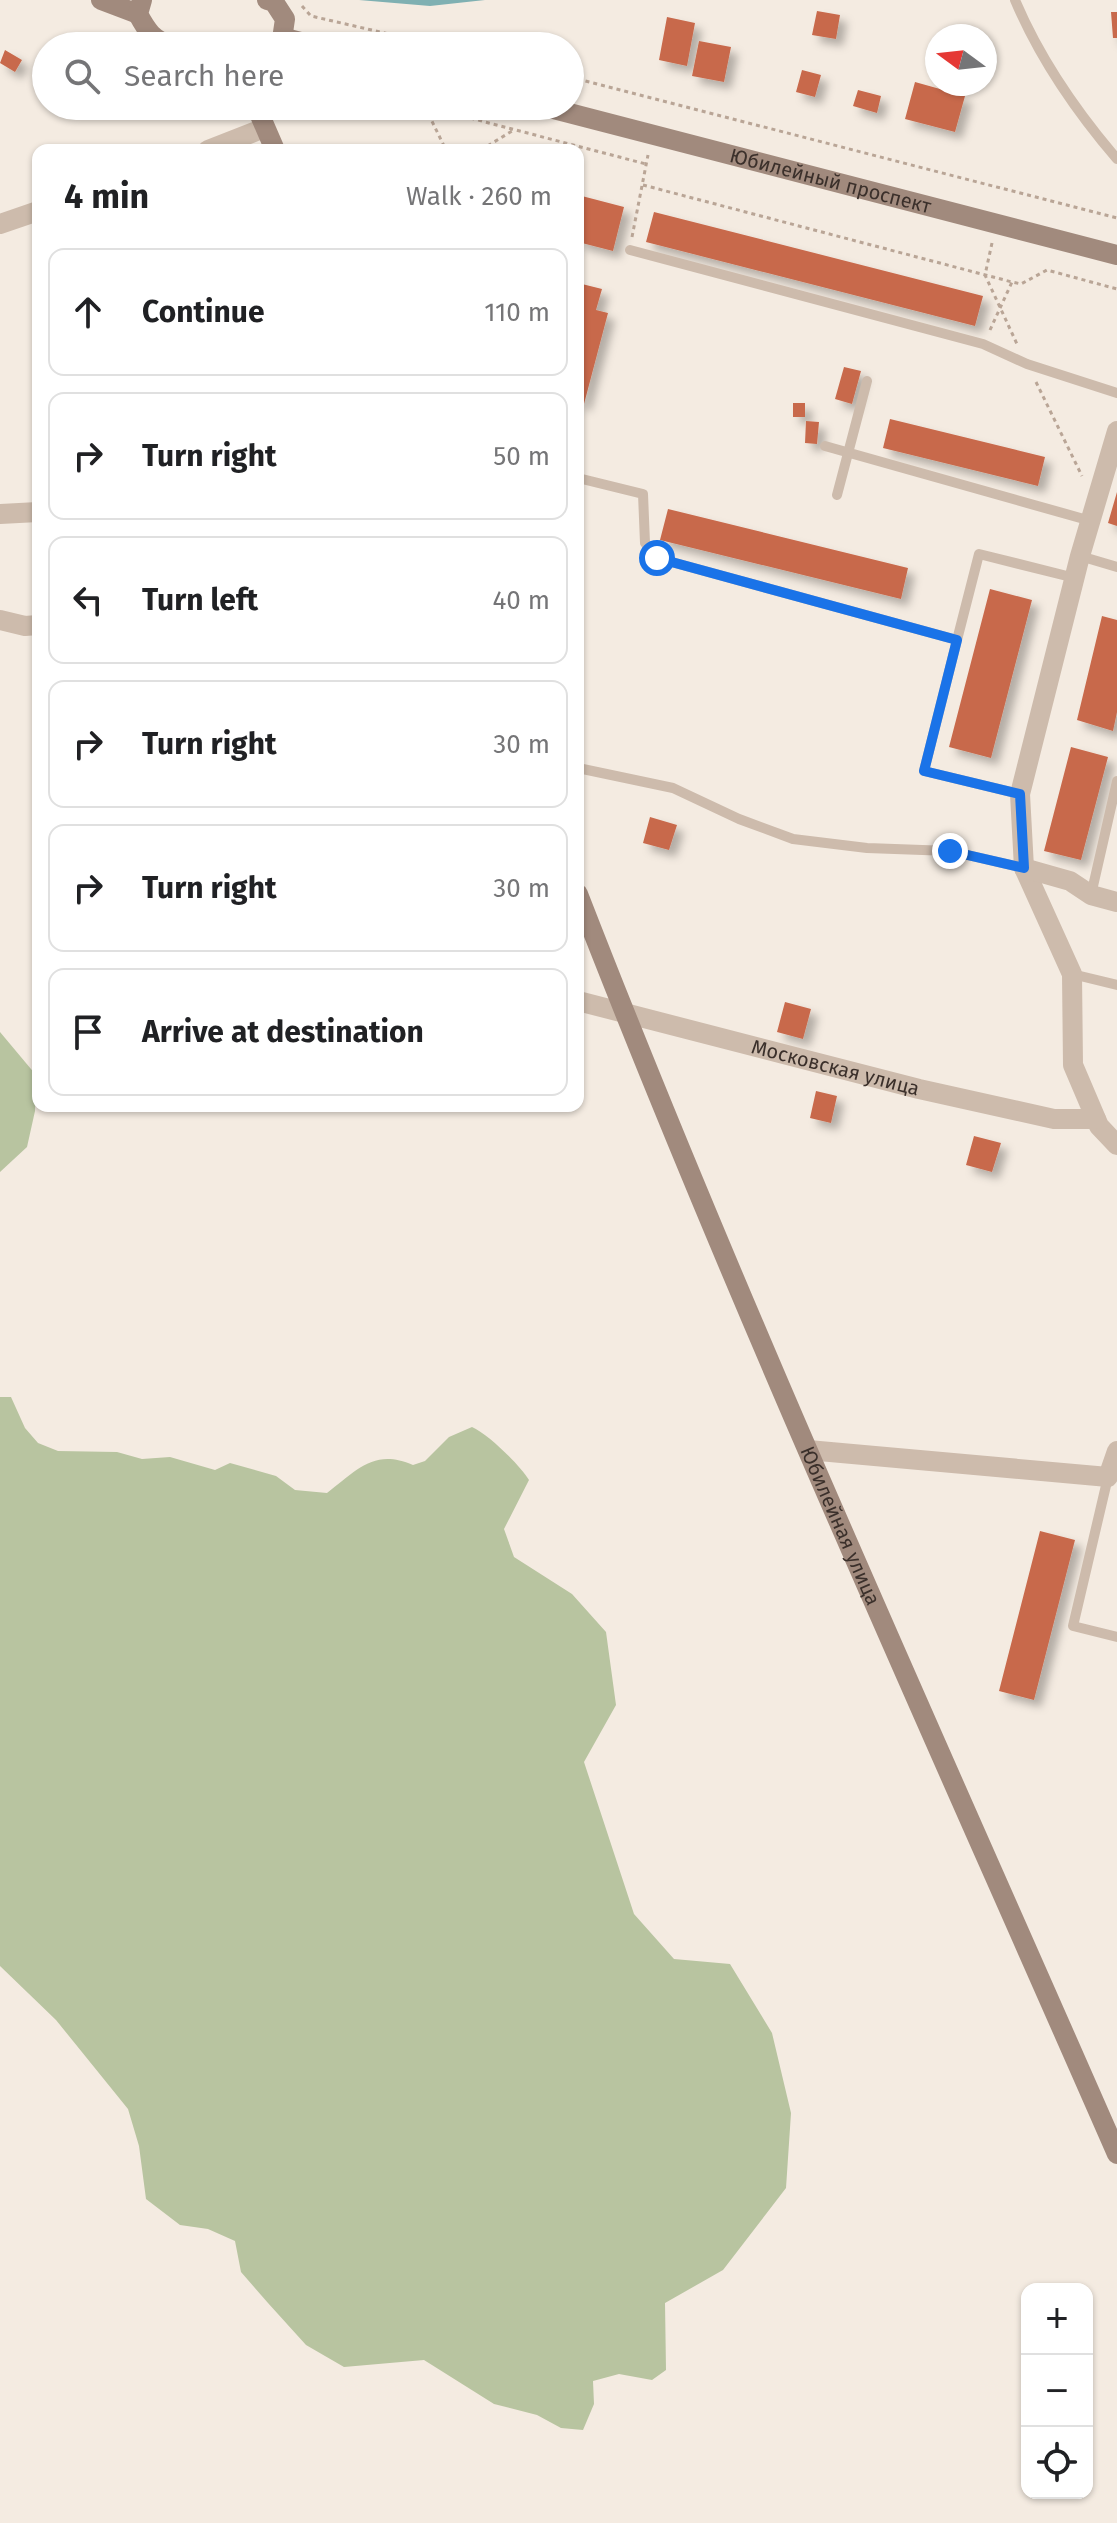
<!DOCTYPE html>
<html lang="en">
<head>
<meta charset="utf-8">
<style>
	body { margin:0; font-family:"Fira Sans",sans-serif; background:#f2f2f2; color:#202124 }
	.controls { position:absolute; right:24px; bottom:24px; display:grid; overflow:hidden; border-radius:16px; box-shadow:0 2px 6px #0004 }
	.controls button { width:72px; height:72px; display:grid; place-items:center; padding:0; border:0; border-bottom:2px solid #e0e0e0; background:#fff; color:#202124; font:40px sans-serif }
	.compass { position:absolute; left:925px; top:24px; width:72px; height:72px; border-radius:50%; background:#fff; box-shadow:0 2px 6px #0004; rotate:285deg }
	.stop { position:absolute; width:24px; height:24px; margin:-18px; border:6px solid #1a73e8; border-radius:50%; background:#fff }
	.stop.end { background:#1a73e8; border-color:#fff; box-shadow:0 2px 8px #0008 }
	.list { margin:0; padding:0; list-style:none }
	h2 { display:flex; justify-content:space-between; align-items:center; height:104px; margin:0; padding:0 32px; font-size:34px }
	h2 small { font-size:26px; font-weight:400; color:#757577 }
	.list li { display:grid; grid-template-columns:52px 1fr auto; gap:24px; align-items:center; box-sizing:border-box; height:128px; margin:0 16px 16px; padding:0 16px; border:2px solid #e0e0e0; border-radius:16px }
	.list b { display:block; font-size:30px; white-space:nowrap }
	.list em { font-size:26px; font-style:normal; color:#757577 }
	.icon { flex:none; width:44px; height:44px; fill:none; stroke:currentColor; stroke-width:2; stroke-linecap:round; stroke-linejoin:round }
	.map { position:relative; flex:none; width:1117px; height:2523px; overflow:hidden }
	.search { position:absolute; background:#fff; box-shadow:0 2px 6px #0004; left:32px; top:32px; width:552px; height:88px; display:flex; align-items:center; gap:20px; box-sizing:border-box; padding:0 28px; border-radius:44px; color:#757577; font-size:30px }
	.panel { position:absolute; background:#fff; box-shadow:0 2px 6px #0004; left:32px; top:144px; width:552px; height:968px; border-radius:16px }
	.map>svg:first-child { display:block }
	.green { fill:#b8c4a0 }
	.water { fill:#7fb0b2 }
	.building { fill:#c8694b; filter:url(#shadow) }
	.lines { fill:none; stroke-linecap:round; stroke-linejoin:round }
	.path { stroke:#b9a596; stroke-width:3; stroke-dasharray:4 4; stroke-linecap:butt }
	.lane { stroke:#cdbbac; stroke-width:10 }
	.street { stroke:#cdbbac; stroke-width:20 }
	.secondary { stroke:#a18a7d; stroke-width:20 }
	.route { stroke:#1a73e8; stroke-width:10 }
	.labels { text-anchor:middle; stroke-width:6; stroke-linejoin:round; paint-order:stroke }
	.street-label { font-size:20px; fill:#3b302b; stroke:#fbf5ee }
</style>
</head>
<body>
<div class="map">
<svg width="1117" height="2523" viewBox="0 0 1117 2523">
	<defs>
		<filter id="shadow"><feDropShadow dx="7" dy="7" stdDeviation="4" flood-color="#0004"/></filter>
	</defs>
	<rect width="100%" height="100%" fill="#f4ebe1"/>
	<!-- green -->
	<path class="green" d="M0 1032 36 1075 35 1111 27 1147 0 1172Z
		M0 1397H11L25 1428 38 1443 58 1451 117 1452 142 1459 170 1457 215 1470 230 1463 276 1476 295 1490 327 1493C357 1470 374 1448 413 1465L425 1461 449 1437 472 1427C488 1434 520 1465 529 1480L504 1529 514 1557 572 1594 606 1632 616 1705 584 1762 634 1914 674 1959 730 1964 772 2033 791 2113 786 2188 723 2270 665 2303 666 2370 652 2380 619 2374 593 2381 594 2404 583 2430 561 2428 537 2415 494 2404 424 2360 344 2367 306 2345 268 2303 241 2272 235 2241 208 2229 180 2225 146 2199 139 2146 128 2109 56 2020 0 1966Z"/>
	<!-- water -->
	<path class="water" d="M359 0H485L430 6Z"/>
	<!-- building -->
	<path class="building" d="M817 11 840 15 836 39 812 35Z
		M1111 12H1117V38H1113Z
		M667 17 695 23 687 66 659 60Z
		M699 41 731 47 724 82 692 76Z
		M5 50 22 60 15 72 0 63Z
		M802 70 821 75 815 97 796 92Z
		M915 82 965 96 955 132 905 119Z
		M858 90 881 96 877 113 853 106Z
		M578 195 624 207 613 251 578 242Z
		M654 212 983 296 975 326 646 242Z
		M578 283 602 289 596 310 608 313 584 404 578 403Z
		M844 367 861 371 852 404 835 399Z
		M793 403H805V417H793Z
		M890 419 1045 457 1038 486 883 448Z
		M806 421 819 422 817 444 805 443Z
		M1117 492V526L1108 523Z
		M668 509 908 568 901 599 660 540Z
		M990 589 1032 600 991 758 949 747Z
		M1102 616 1117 620V712L1113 731 1077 720Z
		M1071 747 1108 757 1081 860 1044 851Z
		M650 817 677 825 669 850 643 843Z
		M785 1002 811 1009 803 1039 777 1032Z
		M816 1091 837 1096 831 1123 810 1118Z
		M974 1136 1001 1143 992 1172 966 1165Z
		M1040 1531 1075 1540 1034 1700 999 1691Z"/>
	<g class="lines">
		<!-- path -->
		<path class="path" d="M302 6 311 16 441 46
			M570 77 1117 218
			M424 106 646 164
			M425 107 446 150
			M481 150 512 131
			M643 185 1012 282 1021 284 1047 270 1117 289
			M632 237 648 155
			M992 243 985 275 1017 344
			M990 330 1012 282
			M1036 382 1082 476"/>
		<!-- lane -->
		<path class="lane" d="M1015 0C1040 59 1075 110 1117 159
			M630 250 983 344 1027 364 1117 393
			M825 446 1091 521
			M578 478 643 494 645 543 657 558 957 640 979 554 1075 578
			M837 495 867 381
			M1080 556 1117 567
			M957 640 924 771 1020 794
			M578 768 673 788 739 819 793 839 867 848 950 851 1024 868
			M1091 895 1117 781
			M1072 974 1117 985
			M1111 1477H1108L1073 1626 1117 1637"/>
		<!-- street -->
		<g class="street">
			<path d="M208 150 264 128"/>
			<path d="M0 224 38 211"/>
			<path d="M1117 431 1080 556 1020 794 1024 868 1072 974 1073 1065 1099 1126 1117 1145"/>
			<path d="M0 514 38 512"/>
			<path d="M0 620 25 626 38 625"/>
			<path d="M1024 868 1070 881 1091 895 1117 902"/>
			<path id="s1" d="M578 1001 919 1089 1054 1119H1096"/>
			<path d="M808 1450 1108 1477 1117 1451"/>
		</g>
		<!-- secondary -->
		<g class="secondary">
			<path d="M101 0 138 14"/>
			<path d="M142 0 138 14C147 31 153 40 172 46"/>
			<path d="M267 0 274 2 285 19 281 46"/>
			<path d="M285 38 316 46"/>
			<path d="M256 106 275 150"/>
			<path id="s2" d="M542 106 1117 255"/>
			<path id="s3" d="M578 894C743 1319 934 1736 1117 2154"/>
		</g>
	</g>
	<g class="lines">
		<!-- route -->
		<path class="route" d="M657 558 957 640 924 771 1020 794 1024 868 950 851"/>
	</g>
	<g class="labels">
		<!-- street labels -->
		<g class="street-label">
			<text dy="7" stroke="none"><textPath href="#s2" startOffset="298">Юбилейный проспект</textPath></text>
			<text dy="7" stroke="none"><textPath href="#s1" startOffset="266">Московская улица</textPath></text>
			<text dy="7" stroke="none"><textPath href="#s3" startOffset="684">Юбилейная улица</textPath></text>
		</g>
	</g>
</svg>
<div class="controls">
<button>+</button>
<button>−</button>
<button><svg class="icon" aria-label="locate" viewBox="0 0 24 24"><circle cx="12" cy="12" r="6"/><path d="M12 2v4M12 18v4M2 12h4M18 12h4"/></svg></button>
</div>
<svg class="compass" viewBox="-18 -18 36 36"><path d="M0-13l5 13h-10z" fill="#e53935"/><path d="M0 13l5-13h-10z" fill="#757577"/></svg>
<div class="stop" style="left:657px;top:558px"></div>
<div class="stop end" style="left:950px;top:851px"></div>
<div class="search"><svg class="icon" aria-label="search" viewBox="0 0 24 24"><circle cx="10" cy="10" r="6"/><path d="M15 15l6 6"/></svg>Search here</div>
<section class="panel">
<h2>4 min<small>Walk · 260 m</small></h2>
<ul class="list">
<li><svg class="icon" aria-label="ahead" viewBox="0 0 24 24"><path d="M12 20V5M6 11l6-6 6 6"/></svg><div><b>Continue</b></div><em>110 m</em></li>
<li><svg class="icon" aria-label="right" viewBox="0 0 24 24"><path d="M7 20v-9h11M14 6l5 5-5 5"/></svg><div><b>Turn right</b></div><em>50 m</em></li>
<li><svg class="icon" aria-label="left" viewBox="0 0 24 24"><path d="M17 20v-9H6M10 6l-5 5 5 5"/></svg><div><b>Turn left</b></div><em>40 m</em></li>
<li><svg class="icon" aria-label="right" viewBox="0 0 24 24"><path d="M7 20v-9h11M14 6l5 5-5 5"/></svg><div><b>Turn right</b></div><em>30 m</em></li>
<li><svg class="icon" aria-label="right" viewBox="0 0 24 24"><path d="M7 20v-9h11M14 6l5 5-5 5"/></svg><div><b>Turn right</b></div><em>30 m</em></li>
<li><svg class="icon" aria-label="arrive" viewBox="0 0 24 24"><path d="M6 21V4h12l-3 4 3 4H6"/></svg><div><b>Arrive at destination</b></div></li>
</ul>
</section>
</div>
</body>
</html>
